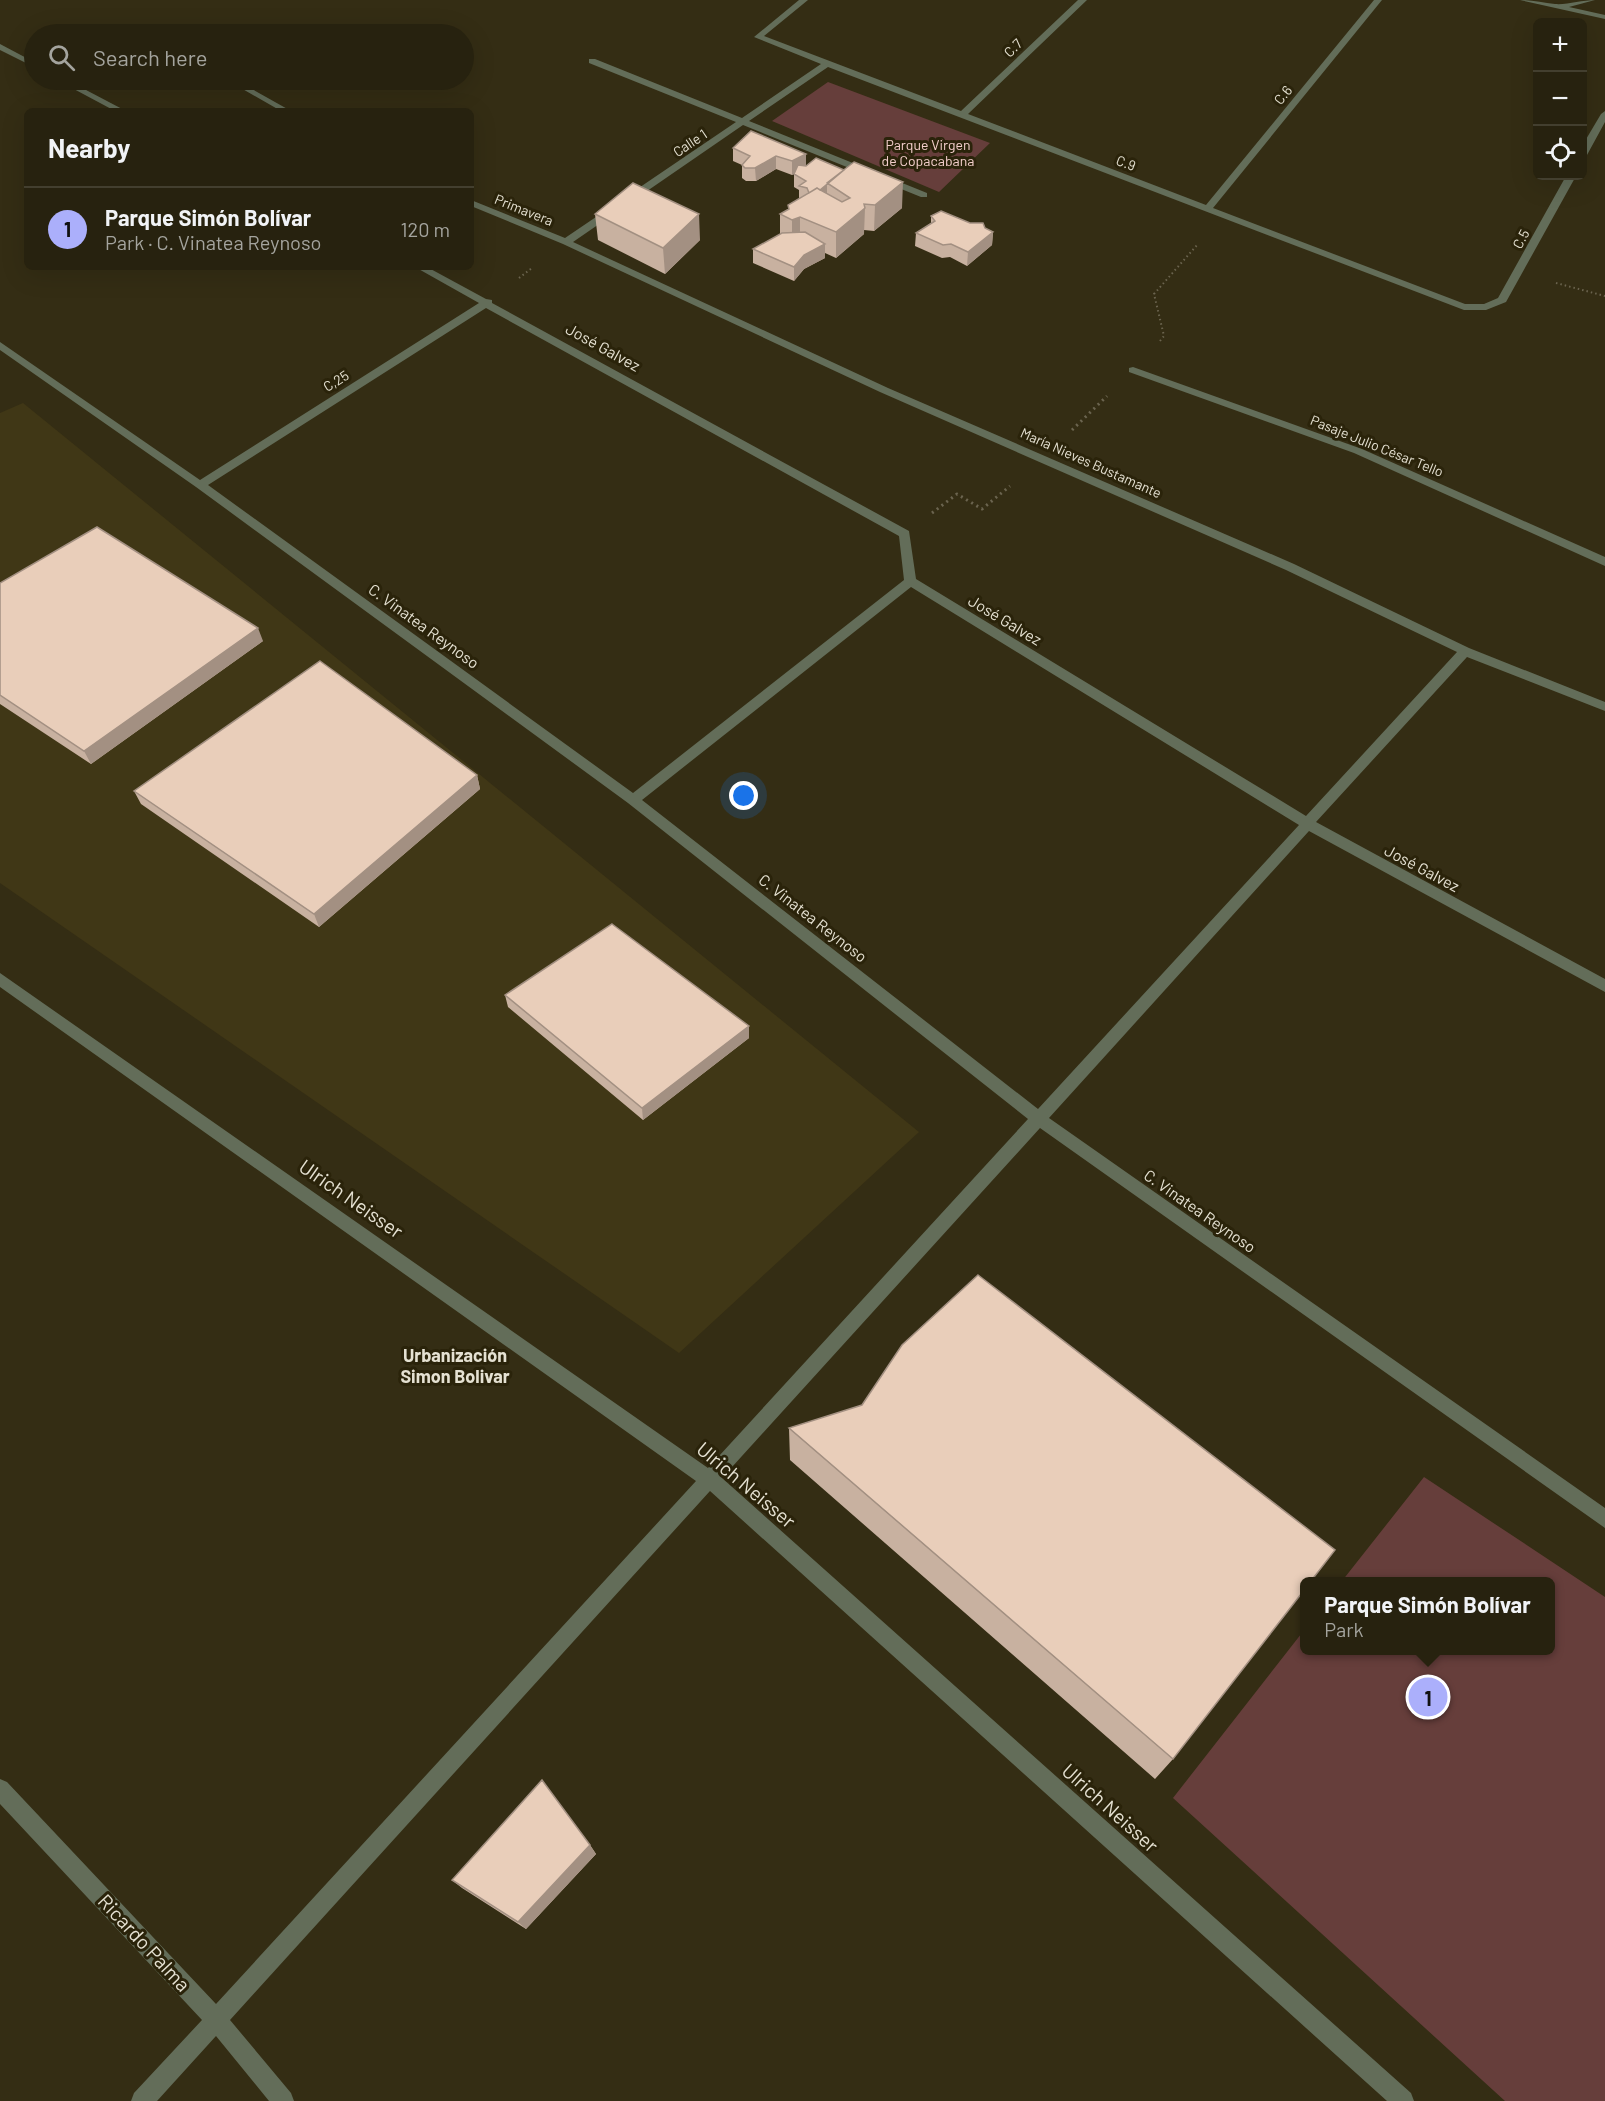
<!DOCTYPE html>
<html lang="en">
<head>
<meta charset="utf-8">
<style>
	body { margin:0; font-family:Barlow,sans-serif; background:#332f1d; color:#f1f3f6 }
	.controls { position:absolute; right:18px; top:18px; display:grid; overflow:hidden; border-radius:9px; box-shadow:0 6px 24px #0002 }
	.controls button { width:54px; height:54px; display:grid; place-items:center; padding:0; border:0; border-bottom:2px solid #433f2f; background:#27220f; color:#f1f3f6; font:30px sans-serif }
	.you { position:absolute; left:744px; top:796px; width:21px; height:21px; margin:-15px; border:4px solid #fff; border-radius:50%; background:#1a73e8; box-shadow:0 0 0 9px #1a73e833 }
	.badge { display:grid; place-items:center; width:39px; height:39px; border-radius:50%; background:#abaffb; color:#111; font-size:20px; font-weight:700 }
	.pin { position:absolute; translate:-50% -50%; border:3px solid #fff; box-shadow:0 2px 6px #0006 }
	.popup { position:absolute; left:1300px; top:1577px; width:255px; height:78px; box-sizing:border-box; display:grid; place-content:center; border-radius:9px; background:#27220f; filter:drop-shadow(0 2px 4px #0005); font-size:20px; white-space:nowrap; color:#a4a49e }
	.popup b { font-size:22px; color:#f1f3f6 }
	.popup::after { content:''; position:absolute; left:50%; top:100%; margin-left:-12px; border:12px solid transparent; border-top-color:#27220f }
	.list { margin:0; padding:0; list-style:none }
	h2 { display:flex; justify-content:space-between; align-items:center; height:78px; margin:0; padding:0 24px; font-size:26px }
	h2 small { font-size:20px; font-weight:400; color:#a4a49e }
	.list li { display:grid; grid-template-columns:39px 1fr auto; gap:18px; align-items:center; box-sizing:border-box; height:84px; padding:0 24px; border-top:2px solid #433f2f }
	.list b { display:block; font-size:22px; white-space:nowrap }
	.list p { margin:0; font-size:20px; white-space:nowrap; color:#a4a49e }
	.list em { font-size:20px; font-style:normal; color:#a4a49e }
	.icon { flex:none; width:33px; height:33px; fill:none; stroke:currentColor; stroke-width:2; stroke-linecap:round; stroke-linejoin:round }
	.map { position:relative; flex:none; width:1605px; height:2101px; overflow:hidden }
	.search { position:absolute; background:#27220f; box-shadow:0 6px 24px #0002; left:24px; top:24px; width:450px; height:66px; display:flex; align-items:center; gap:15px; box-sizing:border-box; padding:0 21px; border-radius:33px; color:#a4a49e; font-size:22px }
	.panel { position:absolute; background:#27220f; box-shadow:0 6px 24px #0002; left:24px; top:108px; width:450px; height:162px; border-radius:9px }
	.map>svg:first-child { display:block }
	.built { fill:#403716 }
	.green { fill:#663e3b }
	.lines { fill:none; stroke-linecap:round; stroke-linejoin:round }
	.path-far1 { stroke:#6b644f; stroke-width:2; stroke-dasharray:1.5 3; stroke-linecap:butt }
	.path { stroke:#6b644f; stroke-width:3; stroke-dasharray:2 4; stroke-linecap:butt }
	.minor { fill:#636d59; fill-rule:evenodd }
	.wall { fill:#c8b1a0 }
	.shaded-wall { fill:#a39082 }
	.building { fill:#e9ceba; stroke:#a39082; stroke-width:1.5 }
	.labels { text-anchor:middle; stroke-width:6; stroke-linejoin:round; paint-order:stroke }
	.far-street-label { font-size:14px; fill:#e5e1d2; stroke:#2a230a }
	.far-park-label { font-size:14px; fill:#f4cfcc; stroke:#2a230a }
	.street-label { font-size:16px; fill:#e5e1d2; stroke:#2a230a }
	.neighbourhood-label { font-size:18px; font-weight:bold; fill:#e5e1d2; stroke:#2a230a }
	.near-street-label { font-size:20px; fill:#e5e1d2; stroke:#2a230a }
</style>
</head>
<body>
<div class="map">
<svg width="1605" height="2101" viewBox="0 0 1605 2101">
	<rect width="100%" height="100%" fill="#342d14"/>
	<!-- built -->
	<path class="built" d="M23 403 919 1132 679 1353 0 883V413Z"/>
	<!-- green -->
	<path class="green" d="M828 82 990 143 939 192 772 121Z
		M1424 1477 1605 1597V2101H1505L1173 1798 1305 1629V1650H1551V1582L1342 1581Z"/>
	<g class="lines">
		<!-- path-far1 -->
		<path class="path-far1" d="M519 278 532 268
			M1556 283 1605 296
			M1160 341 1164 336 1154 294 1198 244"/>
		<!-- path -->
		<path class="path" d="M1072 430 1107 396
			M932 513 957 494 982 509 1010 486"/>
		<!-- minor -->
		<path class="minor" d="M799 0H808L764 36 961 111 1078 0H1087L968 114 1206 205 1374 0H1382L1213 208 1465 304H1484L1498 298 1566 176H1576L1506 302 1486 310H1464L828 67 749 121 927 193V197H921L743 125 573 242 888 388 1294 564 1469 648 1605 702V711L1467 657 1316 822 1605 979V992L1309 831 1049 1118 1605 1508V1528L1040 1128 722 1478 1411 2093 1414 2101H1387L710 1491 230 2020 291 2093 294 2101H269L216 2036 157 2101H131L134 2093 202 2020 0 1804V1779L7 1782 216 2004 696 1481 0 987V973L708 1468 1028 1119 628 803 196 487 0 350V342L200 480 479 303 415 267H427L486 299 492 300V303L909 531 916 579 1306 816 1457 652 1286 570 880 392 563 244 471 206V200L565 238 736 122 589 63V59H595L742 118 821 64 754 37ZM486 308 899 536 904 580 633 793 208 485ZM911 587 1299 825 1038 1109 642 800Z
			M1520 0C1532 0 1543 3 1555 4 1567 5 1582 0 1595 0L1569 7 1605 15V19Z
			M0 44 34 62V67L0 50Z
			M57 80H67L126 111H115Z
			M227 80H236L291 111H281Z
			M1605 111V122L1587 155 1582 158V146L1601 114Z
			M1133 367 1362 449 1605 557V566L1354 453 1129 372V368Z"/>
	</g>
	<!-- wall -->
	<path class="wall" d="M751 131 806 166 902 208 874 231 864 230V234L836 258 825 253V258L804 269 794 281 753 263V249L780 235V214L789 209 799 199V190L794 187V174L792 175 776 169 756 181H746L742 178V165L733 161V148Z
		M595 214 700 240 665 274 598 240Z
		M931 216 985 228 993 232 992 245 967 266 950 257 942 258 915 246 916 233 931 223Z
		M0 583 263 641 91 764 0 704Z
		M477 775 480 789 319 927 141 804 134 791Z
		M505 995 749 1026V1038L643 1120 508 1007Z
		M789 1428 1173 1759 1155 1779 790 1460Z
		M590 1845 596 1854 526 1929 462 1888 452 1880Z"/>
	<!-- shaded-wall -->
	<path class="shaded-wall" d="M806 154V167L792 175V161Z
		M776 156V169L756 181 755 168Z
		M903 182 902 208 874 231 875 205Z
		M827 184V197L814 195Z
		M865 208 864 234 836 258V232Z
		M699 214 700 240 665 274 663 248Z
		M800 217V243L792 246V220Z
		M993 232 992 245 967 266 968 252Z
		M825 244V258L804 269 794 281V267L804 255Z
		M258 628 263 641 91 764 84 751Z
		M477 775 480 789 319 927 314 914Z
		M749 1026V1038L643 1120 642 1108Z
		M590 1845 596 1854 526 1929 518 1922Z"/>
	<!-- building -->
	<path class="building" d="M751 131 806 154 792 161 776 156 755 168H745L742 165 750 156 733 148Z
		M816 158 844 170 820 190 817 188 809 193 807 188 799 186 806 181 794 174 798 165 806 166Z
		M854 162 903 182 875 205 864 204 865 208 836 232 800 217 792 220 780 214 789 209 788 205 817 188 842 202 850 198 827 183Z
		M633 183 699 214 663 248 595 214Z
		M941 211 970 223H983L985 228 993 232 968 252 951 244 943 245 916 233 935 221 931 216Z
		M805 232 825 244 804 255 794 267 753 249 782 233Z
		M97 527 258 628 84 751 0 695V583Z
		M320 661 477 775 314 914 134 791Z
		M612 924 749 1026 642 1108 505 995Z
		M978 1275 1335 1550 1311 1581H1305V1589L1173 1759 789 1428 862 1405 902 1345Z
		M542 1780 590 1845 518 1922 452 1880Z"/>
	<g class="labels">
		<!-- far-street labels -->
		<g class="far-street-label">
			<text transform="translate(1013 48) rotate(-44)" y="5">C.7</text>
			<text transform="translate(1283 95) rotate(-51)" y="5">C.6</text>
			<text transform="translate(690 143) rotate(-34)" y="5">Calle 1</text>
			<text transform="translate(1126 163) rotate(21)" y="5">C.9</text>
			<text transform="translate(524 210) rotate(22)" y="5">Primavera</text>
			<text transform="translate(1521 239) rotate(-61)" y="5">C.5</text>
			<text transform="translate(336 381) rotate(-32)" y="5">C,25</text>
			<text transform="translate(1377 446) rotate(22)" y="5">Pasaje Julio César Tello</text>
			<text transform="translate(1091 463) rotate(24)" y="5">María Nieves Bustamante</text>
		</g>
		<!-- far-park labels -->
		<g class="far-park-label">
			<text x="928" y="150">Parque Virgen<tspan x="928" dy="16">de Copacabana</tspan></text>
		</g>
		<!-- street labels -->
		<g class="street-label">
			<text transform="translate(603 347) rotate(29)" y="6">José Galvez</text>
			<text transform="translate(1005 620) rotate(31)" y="6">José Galvez</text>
			<text transform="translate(424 626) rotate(36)" y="6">C. Vinatea Reynoso</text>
			<text transform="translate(1422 868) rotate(28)" y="6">José Galvez</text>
			<text transform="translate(813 918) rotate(38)" y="6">C. Vinatea Reynoso</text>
			<text transform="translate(1200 1211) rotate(35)" y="6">C. Vinatea Reynoso</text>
		</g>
		<!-- neighbourhood labels -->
		<g class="neighbourhood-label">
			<text x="455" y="1362">Urbanización<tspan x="455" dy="21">Simon Bolivar</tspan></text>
		</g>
		<!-- near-street labels -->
		<g class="near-street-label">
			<text transform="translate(351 1199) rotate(35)" y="7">Ulrich Neisser</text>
			<text transform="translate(746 1485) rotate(40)" y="7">Ulrich Neisser</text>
			<text transform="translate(1110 1808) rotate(42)" y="7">Ulrich Neisser</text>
			<text transform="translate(144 1943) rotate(47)" y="7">Ricardo Palma</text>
		</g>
	</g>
</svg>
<div class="controls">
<button>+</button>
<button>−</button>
<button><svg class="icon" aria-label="locate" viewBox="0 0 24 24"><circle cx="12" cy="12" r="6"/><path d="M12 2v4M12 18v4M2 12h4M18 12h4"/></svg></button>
</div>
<div class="you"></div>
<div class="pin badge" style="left:1428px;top:1697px">1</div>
<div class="popup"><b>Parque Simón Bolívar</b>Park</div>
<div class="search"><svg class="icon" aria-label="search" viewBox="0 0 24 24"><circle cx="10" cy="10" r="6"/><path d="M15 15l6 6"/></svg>Search here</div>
<section class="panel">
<h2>Nearby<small></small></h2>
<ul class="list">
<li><span class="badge">1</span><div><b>Parque Simón Bolívar</b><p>Park · C. Vinatea Reynoso</p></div><em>120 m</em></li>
</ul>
</section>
</div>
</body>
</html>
